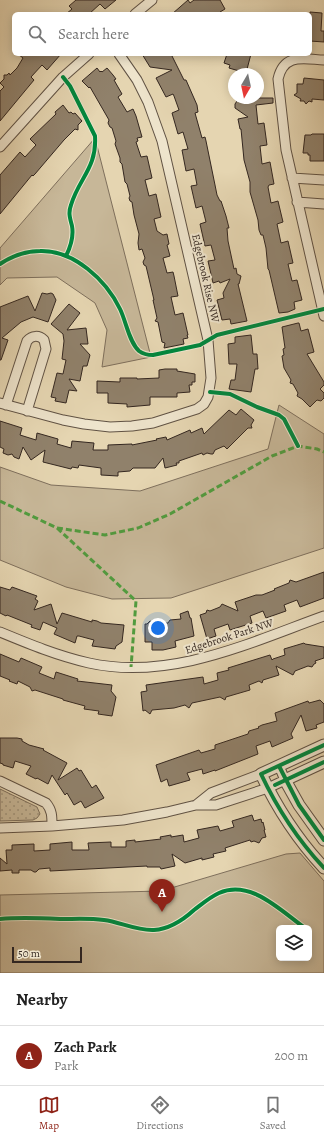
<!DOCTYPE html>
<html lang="en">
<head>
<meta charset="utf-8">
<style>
	body { margin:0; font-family:Alegreya,serif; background:#f6f6f6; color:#222 }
	.controls { position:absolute; right:12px; bottom:12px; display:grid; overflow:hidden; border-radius:6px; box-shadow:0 2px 10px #0003 }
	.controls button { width:36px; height:36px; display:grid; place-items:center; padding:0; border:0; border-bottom:1px solid #e0e0e0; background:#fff; color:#222; font:20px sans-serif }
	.compass { position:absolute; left:228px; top:68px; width:36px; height:36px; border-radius:50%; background:#fff; box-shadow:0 2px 10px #0003; rotate:189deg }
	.scale { position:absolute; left:12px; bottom:10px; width:70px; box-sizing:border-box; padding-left:4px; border:2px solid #342720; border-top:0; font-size:11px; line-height:14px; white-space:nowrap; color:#342720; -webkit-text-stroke:3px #eee4cc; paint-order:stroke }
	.you { position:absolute; left:158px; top:628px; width:14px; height:14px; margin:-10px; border:3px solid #fff; border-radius:50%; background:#1a73e8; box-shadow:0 0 0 6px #1a73e833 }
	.badge { display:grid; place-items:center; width:26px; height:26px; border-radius:50%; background:#8f2418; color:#fff; font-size:13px; font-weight:700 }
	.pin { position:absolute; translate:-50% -33px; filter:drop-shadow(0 1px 2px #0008) }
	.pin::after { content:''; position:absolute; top:21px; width:14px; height:12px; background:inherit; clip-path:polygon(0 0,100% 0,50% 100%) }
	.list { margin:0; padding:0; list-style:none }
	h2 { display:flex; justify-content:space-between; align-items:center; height:52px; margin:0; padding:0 16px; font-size:17px }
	h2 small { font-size:13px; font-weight:400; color:#767676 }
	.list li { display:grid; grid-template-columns:26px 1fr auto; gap:12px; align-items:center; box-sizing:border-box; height:60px; padding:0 16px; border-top:1px solid #e0e0e0 }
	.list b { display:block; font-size:15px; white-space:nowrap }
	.list p { margin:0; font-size:13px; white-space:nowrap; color:#767676 }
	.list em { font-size:13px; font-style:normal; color:#767676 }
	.icon { flex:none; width:22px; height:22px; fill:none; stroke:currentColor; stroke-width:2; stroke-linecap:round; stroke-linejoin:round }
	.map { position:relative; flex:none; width:324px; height:973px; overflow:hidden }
	.search { position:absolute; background:#fff; box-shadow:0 2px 10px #0003; left:12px; right:12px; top:12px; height:44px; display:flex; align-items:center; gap:10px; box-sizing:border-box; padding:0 14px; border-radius:6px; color:#767676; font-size:15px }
	.sheet { height:112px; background:#fff }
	nav { display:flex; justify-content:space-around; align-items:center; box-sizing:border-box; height:56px; border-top:1px solid #e0e0e0; background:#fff; font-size:11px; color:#767676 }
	nav a { display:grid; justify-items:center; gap:2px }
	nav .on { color:#8f2418 }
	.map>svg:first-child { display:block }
	.grass { fill:url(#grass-dots); stroke:#7e6f5c }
	.green { fill:#c7b798; stroke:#7e6f5c; fill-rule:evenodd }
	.building { fill:#90816b; stroke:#342720 }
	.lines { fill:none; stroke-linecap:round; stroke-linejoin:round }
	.minor-casing { stroke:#605244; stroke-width:11 }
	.tertiary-casing { stroke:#605244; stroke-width:13 }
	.minor { stroke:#eee4cc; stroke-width:9 }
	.tertiary { stroke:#eee4cc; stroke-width:11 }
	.quiet { stroke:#519c3f; stroke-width:3; stroke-dasharray:6 3; stroke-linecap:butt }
	.cycleway-casing { stroke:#eee4cc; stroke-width:6 }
	.cycleway { stroke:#00873e; stroke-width:4 }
	.labels { text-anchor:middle; stroke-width:4; stroke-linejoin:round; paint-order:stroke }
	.street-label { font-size:11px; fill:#342720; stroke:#eee4cc }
</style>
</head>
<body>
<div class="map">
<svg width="324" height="973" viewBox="0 0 324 973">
	<defs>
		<pattern id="grass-dots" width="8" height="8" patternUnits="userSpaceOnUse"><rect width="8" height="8" fill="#c7b798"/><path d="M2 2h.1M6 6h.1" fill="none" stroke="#a2957c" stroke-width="1.8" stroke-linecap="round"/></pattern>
	</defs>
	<rect width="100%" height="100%" fill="#e5d5b1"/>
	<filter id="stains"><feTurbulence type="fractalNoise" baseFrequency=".005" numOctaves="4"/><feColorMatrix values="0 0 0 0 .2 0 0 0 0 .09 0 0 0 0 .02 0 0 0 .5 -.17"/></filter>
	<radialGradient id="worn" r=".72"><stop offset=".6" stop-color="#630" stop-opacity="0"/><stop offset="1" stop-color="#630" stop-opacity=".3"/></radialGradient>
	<!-- grass -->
	<path class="grass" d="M0 789 37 807 40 814 37 818 33 820 0 821Z"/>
	<!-- green -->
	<path class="green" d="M95 138 151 357 102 367 107 330 95 303 57 277 7 278 0 285V248Z
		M279 405 324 434V548L171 598 112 599 66 587 0 560V467L51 485 140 491 268 449Z
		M300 853 324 881V973H0V895L161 891 286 854ZM279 928H309V958H279Z"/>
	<!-- building -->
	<path class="building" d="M76 0H116L105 9 100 4 89 14H66L72 9 69 6Z
		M188 0 190 3 194 0H220L225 9 220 12 219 14H172Z
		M310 12 322 13 321 31H324V42L310 41Z
		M18 54H61L47 70 42 65 31 77 34 80 0 121V91L4 87 0 83 4 79V75H7L9 73 10 75 17 68 23 58Z
		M142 54H171L184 80H186L197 105 198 112 195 113 202 138 205 137 206 141 215 185 217 195 220 201H221L226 216 229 228H227L228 241 234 269 236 268 237 274 241 276 239 284H238L247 321 231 324 230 319 222 320 217 300 224 298 223 293 230 279 220 283 219 281 213 283 208 261 215 260 211 245 205 246 200 224 206 222 202 206 196 208 191 186 197 185 194 169 186 171 182 150 188 149 183 132 178 134 172 113 179 110 174 96 173 94 166 97 156 78 172 70 150 67Z
		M227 54H251L246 73 229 68 230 65 224 63Z
		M97 68 100 72 101 71 102 72 107 68 113 75 116 79 114 80 122 94 118 97 127 112 133 109 136 116 142 137 137 138 138 141 136 142 141 157 147 156 152 178 145 180 149 196 156 194 161 217 154 219 157 231 163 235 167 234 169 244 167 245 170 256 163 258 167 273 173 272 174 276 178 296 171 297 175 315 183 313 188 335H187L188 338 183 339 184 344 164 348 165 343 162 342 158 322 155 321 157 318 153 300H154L146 266 144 265 143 262 145 258 142 249 139 250 138 243 139 234 134 215 132 202 130 201 129 198 130 196 127 184 125 182 122 164 120 162V158L115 144 116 141 112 128 110 127 108 123 109 120 90 87 89 88 82 81Z
		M304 78 324 80V100L312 99V102L309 101 306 104 304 101H300L301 99 294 95 297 93V84H303Z
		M239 98H273V103L256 105 258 124 264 123 267 145 260 146 262 164 270 162 274 184 269 185 268 187 271 203 278 201 283 222 277 224 281 243 288 241 293 263 288 264 292 281 297 280 302 300 294 302 295 309 288 312 279 313 269 270 268 269 266 248 263 235H261L259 230 258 220 250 192V182L244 160 241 129H240L238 119 248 117 235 108V104Z
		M63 105 69 113 71 112 73 114 75 113 82 121 78 125V130L75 129 64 140 35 174 33 176 32 175 0 214V175L20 152 25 157 36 145 30 139 56 114 55 112Z
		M312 134H324V161H310V155H308V153H303L305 135H311Z
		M42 293 47 294 51 293 53 294 56 300 48 322 33 317 21 322 2 338 8 340 1 360H0V307L28 296 35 311Z
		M69 304 80 313 67 330 86 328 88 344H80L90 355 87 366H83L80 381 69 379 77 391 69 390 66 403 55 401 56 398 51 397 57 373 63 374 66 360 62 359 64 341 63 334 51 324Z
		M298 323H299L301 331 308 329 314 352 307 354 324 382V385L320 389 324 393V398L321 401 317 400 310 407 302 399 297 396 298 393 293 384 290 383 291 380 284 368 282 356 284 355 283 349 285 348 282 327Z
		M251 335 253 354H257L258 369H255L251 392 229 389 231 380H235L237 364H229L228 344 235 343V337Z
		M165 369H177V371L195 374V382H192V385H189L190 392 177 393V397H150V405L127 407V404L108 403V393H97V381L120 382V378H137V379L159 378V370Z
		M241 409 254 420 251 425 252 428H248L227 449 224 446 215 450 213 454H211L207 453 203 455 202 453 179 461V463H176L177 465 165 468 163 458 155 468H133L130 471 118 472V476L101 475V468L79 465 78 468 72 467 71 469 43 462 45 450 31 460 23 447 19 459 14 457 12 454 8 455 3 453 4 449 0 447V421L22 428 20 435 36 440 37 433 58 439 57 444 71 448 72 441 94 443 93 450H108V445L132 444V445L157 440 156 439 166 437 167 440 190 430 191 433 202 428 204 434 229 410 236 415Z
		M324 572V598L300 607 297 600 284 605 286 611 266 618 263 611 250 616 252 623 230 630 228 624 214 629 216 636 207 639 200 615 206 613 207 610 210 611 220 607 222 604 238 611 235 602 256 595H262L275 590 274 589 289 583 290 580 296 582Z
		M0 587 10 590 12 587 37 596 35 599 38 601 34 610 51 604 57 624 62 613 92 622V620L97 621 101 623 124 625 122 642 116 646 115 649 92 646 94 640 79 636H77L75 643 54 634 57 628 43 622 40 630 31 627 32 625 7 615 6 616 0 613Z
		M188 611 190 618H191L194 636 175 641 176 647 163 650H152V642H145V624H147L150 621 153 622 155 624 168 623 170 620 181 619 180 614Z
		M304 643 305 644 324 647V658L315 661 316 663 314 664 312 667 308 666 295 671 293 675 276 666 279 675 263 680 262 683 259 681 249 685 250 690 226 697 225 700 220 697 192 703 189 708 185 705 174 708 152 710 150 714 145 710 143 711 141 692 147 691 146 685 203 677 204 684 218 680 217 673 229 670 228 668 270 655 272 660 273 659 285 655 284 649Z
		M0 654 19 662 21 658 42 667 39 673 54 679 56 672 78 679 77 681 112 685 111 691 116 697 112 716 98 714 99 711 84 709 85 706 63 700V699L35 690 32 691 30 687 18 681 17 684 9 681 10 680 0 676Z
		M320 700 324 704V722L316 725 317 728 306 731 301 715 291 734 293 738 272 747 270 741 256 746 258 754 215 771V770L203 774 202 769 187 773 190 780 169 786 167 779 161 782 156 765 199 750 201 753 215 749V745L248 734 249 731 259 728 258 727 262 725 277 721 275 713 308 701 309 703Z
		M0 738H17L22 739V741L29 745 44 749 43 750 67 763 58 780 77 768 79 771 81 770 92 788 96 785 104 798 85 808 81 801 74 805 67 793 65 795 52 775 48 784 37 778 36 779 26 774 31 766 15 761 13 768 3 765V764L0 763Z
		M252 815 254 821 261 819 262 823 263 822 265 830H264L266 837 262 838 259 843 254 841 251 842 250 840 225 848 226 851 213 854 214 857 202 860V858L185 863 172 854 175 866 161 869 160 867H147V866L50 871V868L39 869 36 872H34L31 870H19V873H12V870L0 871V858L7 864 6 850H12V845L34 844V851L50 850V844L72 842V850H89L88 843 111 842V847H126V841L135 840V842L161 839 160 837 171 835V837L183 835 184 842 199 838 197 830 218 826 220 831 234 827 232 821Z"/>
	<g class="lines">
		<defs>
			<path id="minor" d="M135 14 152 0
				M324 60C303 59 284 53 278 79L286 150 324 316
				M0 147 63 77 89 54
				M292 178 324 180
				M297 202 324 204
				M0 403 63 420 84 424 110 427 132 426 153 423 197 409 204 404 208 397 211 378 208 340 162 141 148 102 137 80 119 54
				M6 405 27 341C32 335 39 335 44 340L46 349 27 411
				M0 632C29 644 58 656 89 663 170 681 249 643 324 616
				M0 781 46 803C52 810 52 816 52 826
				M196 805 211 793 261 774
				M0 828 52 826 123 820 167 812 196 805H216L268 788 285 780 279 766"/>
			<path id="tertiary" d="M324 745 261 774C278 810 297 839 324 868
				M324 762 285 780 299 805 324 840"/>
		</defs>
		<!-- minor casing -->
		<use href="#minor" class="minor-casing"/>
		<!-- tertiary casing -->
		<use href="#tertiary" class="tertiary-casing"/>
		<!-- minor -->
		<use href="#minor" class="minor"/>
		<!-- tertiary -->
		<use href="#tertiary" class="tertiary"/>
		<!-- quiet -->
		<path class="quiet" d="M0 501 57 528 105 535 138 528 170 514 272 456 298 446 317 449 324 452
			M57 528 136 601 131 667"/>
		<defs>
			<path id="cycleway" d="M63 77 70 86 95 136C97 168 79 178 71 205 68 213 70 218 72 226 74 237 71 246 66 256
				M0 264C12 256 26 251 40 251 74 250 106 280 120 309 126 321 129 342 139 351 143 354 148 355 153 355L200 345 217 335 324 309
				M210 392 230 394 257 407 279 415 284 419 298 446
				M324 745 261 774C278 810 297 839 324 868
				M279 766 299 805 324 840
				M275 785 324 762
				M0 919C20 917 40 918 61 919 75 919 89 918 104 920 120 922 137 931 154 930 170 929 183 920 194 910 202 904 210 897 219 893 251 879 281 911 305 928"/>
		</defs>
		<!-- cycleway casing -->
		<use href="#cycleway" class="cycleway-casing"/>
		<!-- cycleway -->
		<use href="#cycleway" class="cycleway"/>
	</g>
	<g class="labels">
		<!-- street labels -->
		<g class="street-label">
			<text transform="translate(206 278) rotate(77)" y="4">Edgebrook Rise NW</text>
			<text transform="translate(229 636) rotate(-18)" y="4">Edgebrook Park NW</text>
		</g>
	</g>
	<rect width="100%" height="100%" filter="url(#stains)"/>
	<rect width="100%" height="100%" fill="url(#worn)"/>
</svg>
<div class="controls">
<button><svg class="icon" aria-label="layers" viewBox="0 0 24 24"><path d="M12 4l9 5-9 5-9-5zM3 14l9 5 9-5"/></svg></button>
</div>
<svg class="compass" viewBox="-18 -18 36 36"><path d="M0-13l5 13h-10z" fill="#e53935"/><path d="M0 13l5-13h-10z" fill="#767676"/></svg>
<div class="scale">50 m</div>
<div class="you"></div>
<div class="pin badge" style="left:162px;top:912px">A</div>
<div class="search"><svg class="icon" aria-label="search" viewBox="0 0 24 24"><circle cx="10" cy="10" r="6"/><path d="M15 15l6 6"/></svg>Search here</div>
</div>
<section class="sheet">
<h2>Nearby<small></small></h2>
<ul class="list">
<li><span class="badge">A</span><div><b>Zach Park</b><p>Park</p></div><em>200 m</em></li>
</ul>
</section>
<nav>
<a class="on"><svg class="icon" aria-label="map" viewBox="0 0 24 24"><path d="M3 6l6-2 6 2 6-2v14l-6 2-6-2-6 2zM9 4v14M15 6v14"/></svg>Map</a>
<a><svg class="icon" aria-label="directions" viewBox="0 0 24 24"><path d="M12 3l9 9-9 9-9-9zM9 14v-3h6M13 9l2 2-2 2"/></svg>Directions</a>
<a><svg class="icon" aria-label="saved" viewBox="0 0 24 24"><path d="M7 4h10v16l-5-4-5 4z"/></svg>Saved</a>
</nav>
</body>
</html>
